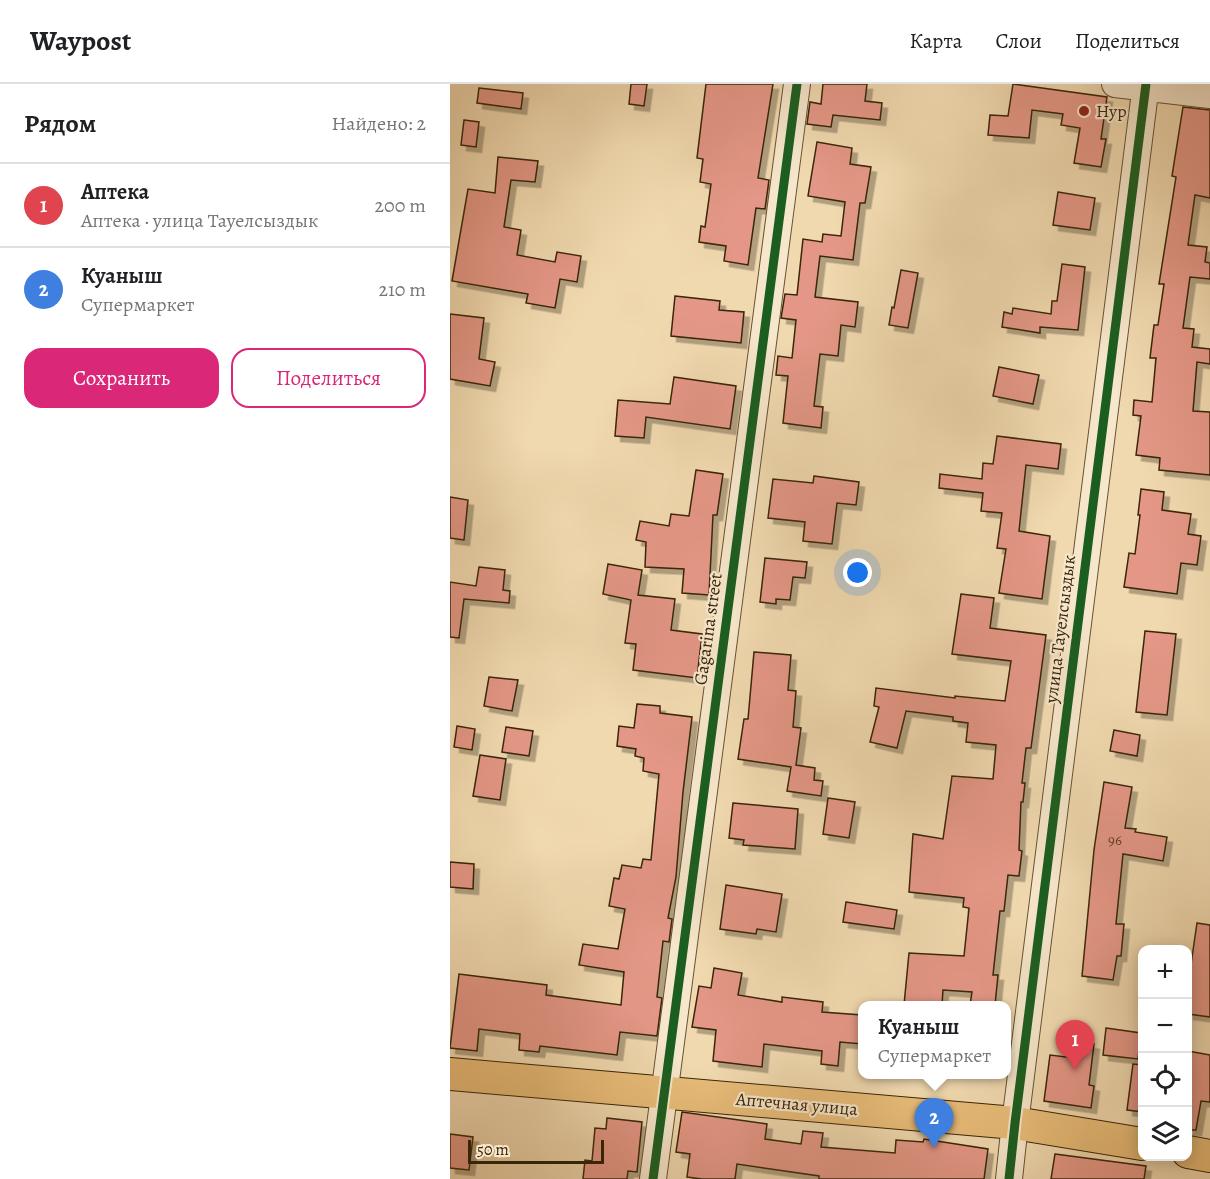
<!DOCTYPE html>
<html lang="ru">
<head>
<meta charset="utf-8">
<style>
	body { margin:0; font-family:Alegreya,serif; background:#f2f2f2; color:#202124 }
	.controls { position:absolute; right:18px; bottom:18px; display:grid; overflow:hidden; border-radius:12px; box-shadow:0 3px 15px #0003 }
	.controls button { width:54px; height:54px; display:grid; place-items:center; padding:0; border:0; border-bottom:2px solid #e0e0e0; background:#fff; color:#202124; font:30px sans-serif }
	.scale { position:absolute; left:18px; bottom:15px; width:136px; box-sizing:border-box; padding-left:6px; border:3px solid #392508; border-top:0; font-size:16px; line-height:21px; white-space:nowrap; color:#392508; -webkit-text-stroke:4px #f6e6cb; paint-order:stroke }
	.you { position:absolute; left:408px; top:489px; width:21px; height:21px; margin:-15px; border:4px solid #fff; border-radius:50%; background:#1a73e8; box-shadow:0 0 0 9px #1a73e833 }
	.badge { display:grid; place-items:center; width:39px; height:39px; border-radius:50%; background:#db2777; color:#fff; font-size:20px; font-weight:700 }
	.pin { position:absolute; translate:-50% -50px; filter:drop-shadow(0 2px 3px #0008) }
	.pin::after { content:''; position:absolute; top:32px; width:21px; height:18px; background:inherit; clip-path:polygon(0 0,100% 0,50% 100%) }
	.popup { position:absolute; left:408px; top:917px; width:153px; height:78px; box-sizing:border-box; display:grid; place-content:center; border-radius:12px; background:#fff; filter:drop-shadow(0 2px 4px #0005); font-size:20px; white-space:nowrap; color:#757577 }
	.popup b { font-size:22px; color:#202124 }
	.popup::after { content:''; position:absolute; left:50%; top:100%; margin-left:-12px; border:12px solid transparent; border-top-color:#fff }
	.list { margin:0; padding:0; list-style:none }
	h2 { display:flex; justify-content:space-between; align-items:center; height:78px; margin:0; padding:0 24px; font-size:26px }
	h2 small { font-size:20px; font-weight:400; color:#757577 }
	.list li { display:grid; grid-template-columns:39px 1fr auto; gap:18px; align-items:center; box-sizing:border-box; height:84px; padding:0 24px; border-top:2px solid #e0e0e0 }
	.list b { display:block; font-size:22px; white-space:nowrap }
	.list p { margin:0; font-size:20px; white-space:nowrap; color:#757577 }
	.list em { font-size:20px; font-style:normal; color:#757577 }
	.actions { display:flex; gap:12px; padding:18px 24px }
	.actions a { flex:1; padding:14px 0; border:2px solid #db2777; border-radius:18px; text-align:center; font-size:21px; color:#db2777 }
	.actions .main { background:#db2777; color:#fff }
	.icon { flex:none; width:33px; height:33px; fill:none; stroke:currentColor; stroke-width:2; stroke-linecap:round; stroke-linejoin:round }
	.map { position:relative; flex:none; width:760px; height:1095px; overflow:hidden }
	header { display:flex; align-items:center; gap:36px; box-sizing:border-box; height:84px; padding:0 30px; background:#fff; border-bottom:2px solid #e0e0e0 }
	header strong { font-size:28px }
	nav { display:flex; gap:33px; margin-inline-start:auto; font-size:21px }
	main { display:flex }
	aside { flex:1; background:#fff }
	.map>svg:first-child { display:block }
	.building { fill:#e49786; stroke:#392508; stroke-width:1.5; filter:url(#shadow) }
	.lines { fill:none; stroke-linecap:round; stroke-linejoin:round }
	.minor-casing { stroke:#675232; stroke-width:28 }
	.major-casing { stroke:#392508; stroke-width:34 }
	.minor { stroke:#f6e6cb; stroke-width:26 }
	.major { stroke:#e8bc78; stroke-width:32 }
	.cycleway-casing { stroke:#f6e6cb; stroke-width:13 }
	.cycleway { stroke:#1b5e20; stroke-width:9 }
	.poi-dot { fill:#8f2418; stroke:#f6e6cb; stroke-width:2 }
	.labels { text-anchor:middle; stroke-width:4.5; stroke-linejoin:round; paint-order:stroke }
	.number-label { font-size:15px; fill:#644228 }
	.poi-label { font-size:18px; fill:#392508; stroke:#f6e6cb; text-anchor:start }
	.street-label { font-size:18px; fill:#392508; stroke:#f6e6cb }
</style>
</head>
<body>
<header>
<strong>Waypost</strong>
<nav><a>Карта</a><a>Слои</a><a>Поделиться</a></nav>
</header>
<main>
<aside>
<h2>Рядом<small>Найдено: 2</small></h2>
<ul class="list">
<li><span class="badge" style="background:#e0444e">1</span><div><b>Аптека</b><p>Аптека · улица Тауелсыздык</p></div><em>200 m</em></li>
<li><span class="badge" style="background:#3f7fe0">2</span><div><b>Куаныш</b><p>Супермаркет</p></div><em>210 m</em></li>
</ul>
<div class="actions"><a class="main">Сохранить</a><a>Поделиться</a></div>
</aside>
<div class="map">
<svg width="760" height="1095" viewBox="0 0 760 1095">
	<defs>
		<filter id="shadow"><feDropShadow dx="5.5" dy="5.5" stdDeviation="0" flood-color="#0004"/></filter>
	</defs>
	<rect width="100%" height="100%" fill="#f1d9af"/>
	<filter id="stains"><feTurbulence type="fractalNoise" baseFrequency=".00333" numOctaves="4"/><feColorMatrix values="0 0 0 0 .2 0 0 0 0 .09 0 0 0 0 .02 0 0 0 .5 -.17"/></filter>
	<radialGradient id="worn" r=".72"><stop offset=".6" stop-color="#630" stop-opacity="0"/><stop offset="1" stop-color="#630" stop-opacity=".3"/></radialGradient>
	<!-- building -->
	<path class="building" d="M181 0H197L194 22 179 20Z
		M256 0H323L308 94 319 96 315 125 306 124 298 181 274 177 276 162 249 158 251 142 255 143 261 100 250 98 253 75 247 74Z
		M373 0H417L415 17 432 19 430 36 383 31 381 43 357 40 360 18 371 20Z
		M563 0 657 13 651 55H656L651 83 624 79 630 44 611 41 613 30 582 26 579 54 538 51 540 31 558 32Z
		M29 4 73 9 71 25 27 19Z
		M733 23 760 26V114L745 111 738 161 757 163 755 178 760 179V195L740 193 733 244 744 245 742 263 760 265V280L747 278 743 327 760 328V391L709 386 710 374 686 371 691 332 683 331 684 316 702 318 706 274H700L704 241H708L714 200H709L726 93 722 92Z
		M14 36 29 38 26 63 11 61Z
		M367 58 402 64 400 80 421 83 415 119H410L403 176 370 172 365 213 408 218 405 243 391 241 388 272 370 270 364 322 373 323 371 344 333 339 338 292 326 291 328 272 342 274 346 236 331 234 335 210 347 211 353 155 372 158 373 150 391 152 395 118 358 112Z
		M48 73 88 77 85 98 61 96 54 143 71 146 67 171 105 178 107 168 131 172 127 198 110 195 105 224 76 219 78 210 2 197 18 105 45 109Z
		M608 108 645 114 640 146 603 141Z
		M612 180 635 183 628 246 590 243V249L552 243 554 228 562 230 563 224 601 230 602 217H607Z
		M451 186 468 189 458 244 439 241 442 223 444 224Z
		M225 212 270 217 269 226 294 228 291 259 221 252Z
		M0 230 34 234 29 275 45 278 40 302 0 295Z
		M549 283 589 291 583 320 543 312Z
		M224 293 286 302 280 345 196 333 194 354 165 352 168 316 220 320Z
		M547 352 611 360 608 385 576 381 569 447 600 452 592 515 549 509 556 465 547 464 552 429 531 427 533 409 489 404 490 390 532 395 533 379 543 380Z
		M246 386 273 390 267 431H263L259 511 232 509 234 485 195 483 196 458 186 456 190 437 219 442 221 430 239 432Z
		M364 392 409 398 406 421 387 419 382 460 353 457 355 438 318 434 323 395 363 399Z
		M691 405 714 408 712 426 741 430 738 450 751 452 747 481 731 479 727 510 674 503 679 469 685 470 690 431H688Z
		M0 413 18 416 14 456 0 454Z
		M315 474 357 478 355 494 343 493 340 516 326 515V520L310 518Z
		M158 480 192 486 188 511 225 515 221 546 252 550 247 594 183 586 186 560 175 559 181 516 153 510Z
		M29 483 55 486 53 506 60 507 59 519 14 515 9 554 0 553V498L26 502Z
		M511 510 544 514 540 544 596 551 581 664H576L572 699H575L573 718H571L569 766 572 767 569 792 558 791 554 827H550L543 891H548L545 921H520L522 908 493 906 492 921H454L459 869 514 872 519 824 513 823 514 814 459 808 463 750 493 755 502 692 543 695 546 661 516 658 518 639 503 637V633L456 627 447 664 420 658 429 623 424 622 426 604 505 614V612L555 617 561 577 502 570Z
		M695 547 726 550 717 631 686 628Z
		M304 568 341 571 338 606 346 607 343 643 351 644 346 681 365 684 364 696 373 697 371 712 337 707 341 683 288 675 294 635H298Z
		M39 593 68 596 62 627 34 622Z
		M187 620 210 622V629L242 633 233 708 226 793 218 834 222 835 219 858 213 857 207 913 212 914 207 952 170 948 167 971 90 962 89 968 69 966 70 950 29 945 27 967 0 964 9 890 97 901 96 911 171 921 174 888 129 881 133 860 168 865 175 825 159 822 164 794 169 795 172 781 191 784 193 775 201 776 209 690 193 687 194 674 185 672 186 665 167 662 169 642 184 644Z
		M7 642 25 645 22 666 4 663Z
		M56 643 83 647 79 672 52 668Z
		M664 646 690 651 687 672 660 667Z
		M30 671 56 675 50 716 23 712Z
		M654 698 682 703 675 744 686 745 685 748 717 753 713 777 673 770 666 840H674L671 872H667L663 896 632 892 644 766Z
		M378 714 405 718 399 754 373 750Z
		M283 719 348 725 345 765 293 761 294 756 279 754Z
		M0 778 24 780 23 805 0 803Z
		M276 801 332 810 326 848 307 845 306 850 270 845Z
		M396 818 447 826 444 845 393 838Z
		M747 839 760 841V933L738 930V887H740Z
		M264 884 292 889 288 911 332 918V913L373 918 372 928 412 931V960L390 958 388 982 371 980 372 967 314 960 312 983 263 977 266 946 242 943 249 902 261 904Z
		M656 944 691 949 688 975 653 971Z
		M618 956 644 960 639 1001 644 1002 641 1024 594 1017 600 971 616 973Z
		M738 967 760 971V1018L751 1017 746 1046H738Z
		M683 980 693 981V1028L677 1026Z
		M232 1028 317 1040 315 1055 351 1060 353 1047 373 1049 371 1063 445 1069 446 1056 473 1058 474 1055 538 1065 534 1095H369V1092L287 1080 285 1095H252L237 1093 240 1070 226 1068Z
		M157 1034 192 1038 187 1088 178 1087 177 1095H133L135 1076 142 1077 145 1044 156 1045Z
		M0 1050 23 1053 19 1086 0 1084Z
		M605 1070 696 1082 694 1095H601Z"/>
	<g class="lines">
		<defs>
			<path id="minor" d="M665 0 760 11
				M203 1095 347 0
				M559 1095 565 1039 696 0"/>
			<path id="major" d="M0 990 565 1039 692 1060
				M738 1068 760 1072"/>
		</defs>
		<!-- minor casing -->
		<use href="#minor" class="minor-casing"/>
		<!-- major casing -->
		<use href="#major" class="major-casing"/>
		<!-- minor -->
		<use href="#minor" class="minor"/>
		<!-- major -->
		<use href="#major" class="major"/>
		<defs>
			<path id="cycleway" d="M203 1095 347 0
				M559 1095 565 1039 696 0"/>
		</defs>
		<!-- cycleway casing -->
		<use href="#cycleway" class="cycleway-casing"/>
		<!-- cycleway -->
		<use href="#cycleway" class="cycleway"/>
	</g>
	<!-- markers -->
	<circle class="poi-dot" cx="634" cy="27" r="6"/>
	<g class="labels">
		<!-- number labels -->
		<g class="number-label">
			<text x="665" y="761">96</text>
		</g>
		<!-- poi labels -->
		<g class="poi-label">
			<text x="646" y="33">Нур</text>
		</g>
		<!-- street labels -->
		<g class="street-label">
			<text transform="translate(258 545) rotate(-82)" y="6">Gagarina street</text>
			<text transform="translate(610 545) rotate(-83)" y="6">улица Тауелсыздык</text>
			<text transform="translate(347 1020) rotate(5)" y="6">Аптечная улица</text>
		</g>
	</g>
	<rect width="100%" height="100%" filter="url(#stains)"/>
	<rect width="100%" height="100%" fill="url(#worn)"/>
</svg>
<div class="controls">
<button>+</button>
<button>−</button>
<button><svg class="icon" aria-label="locate" viewBox="0 0 24 24"><circle cx="12" cy="12" r="6"/><path d="M12 2v4M12 18v4M2 12h4M18 12h4"/></svg></button>
<button><svg class="icon" aria-label="layers" viewBox="0 0 24 24"><path d="M12 4l9 5-9 5-9-5zM3 14l9 5 9-5"/></svg></button>
</div>
<div class="scale">50 m</div>
<div class="you"></div>
<div class="pin badge" style="left:625px;top:986px;background:#e0444e">1</div>
<div class="pin badge" style="left:484px;top:1064px;background:#3f7fe0">2</div>
<div class="popup"><b>Куаныш</b>Супермаркет</div>
</div>
</main>
</body>
</html>
